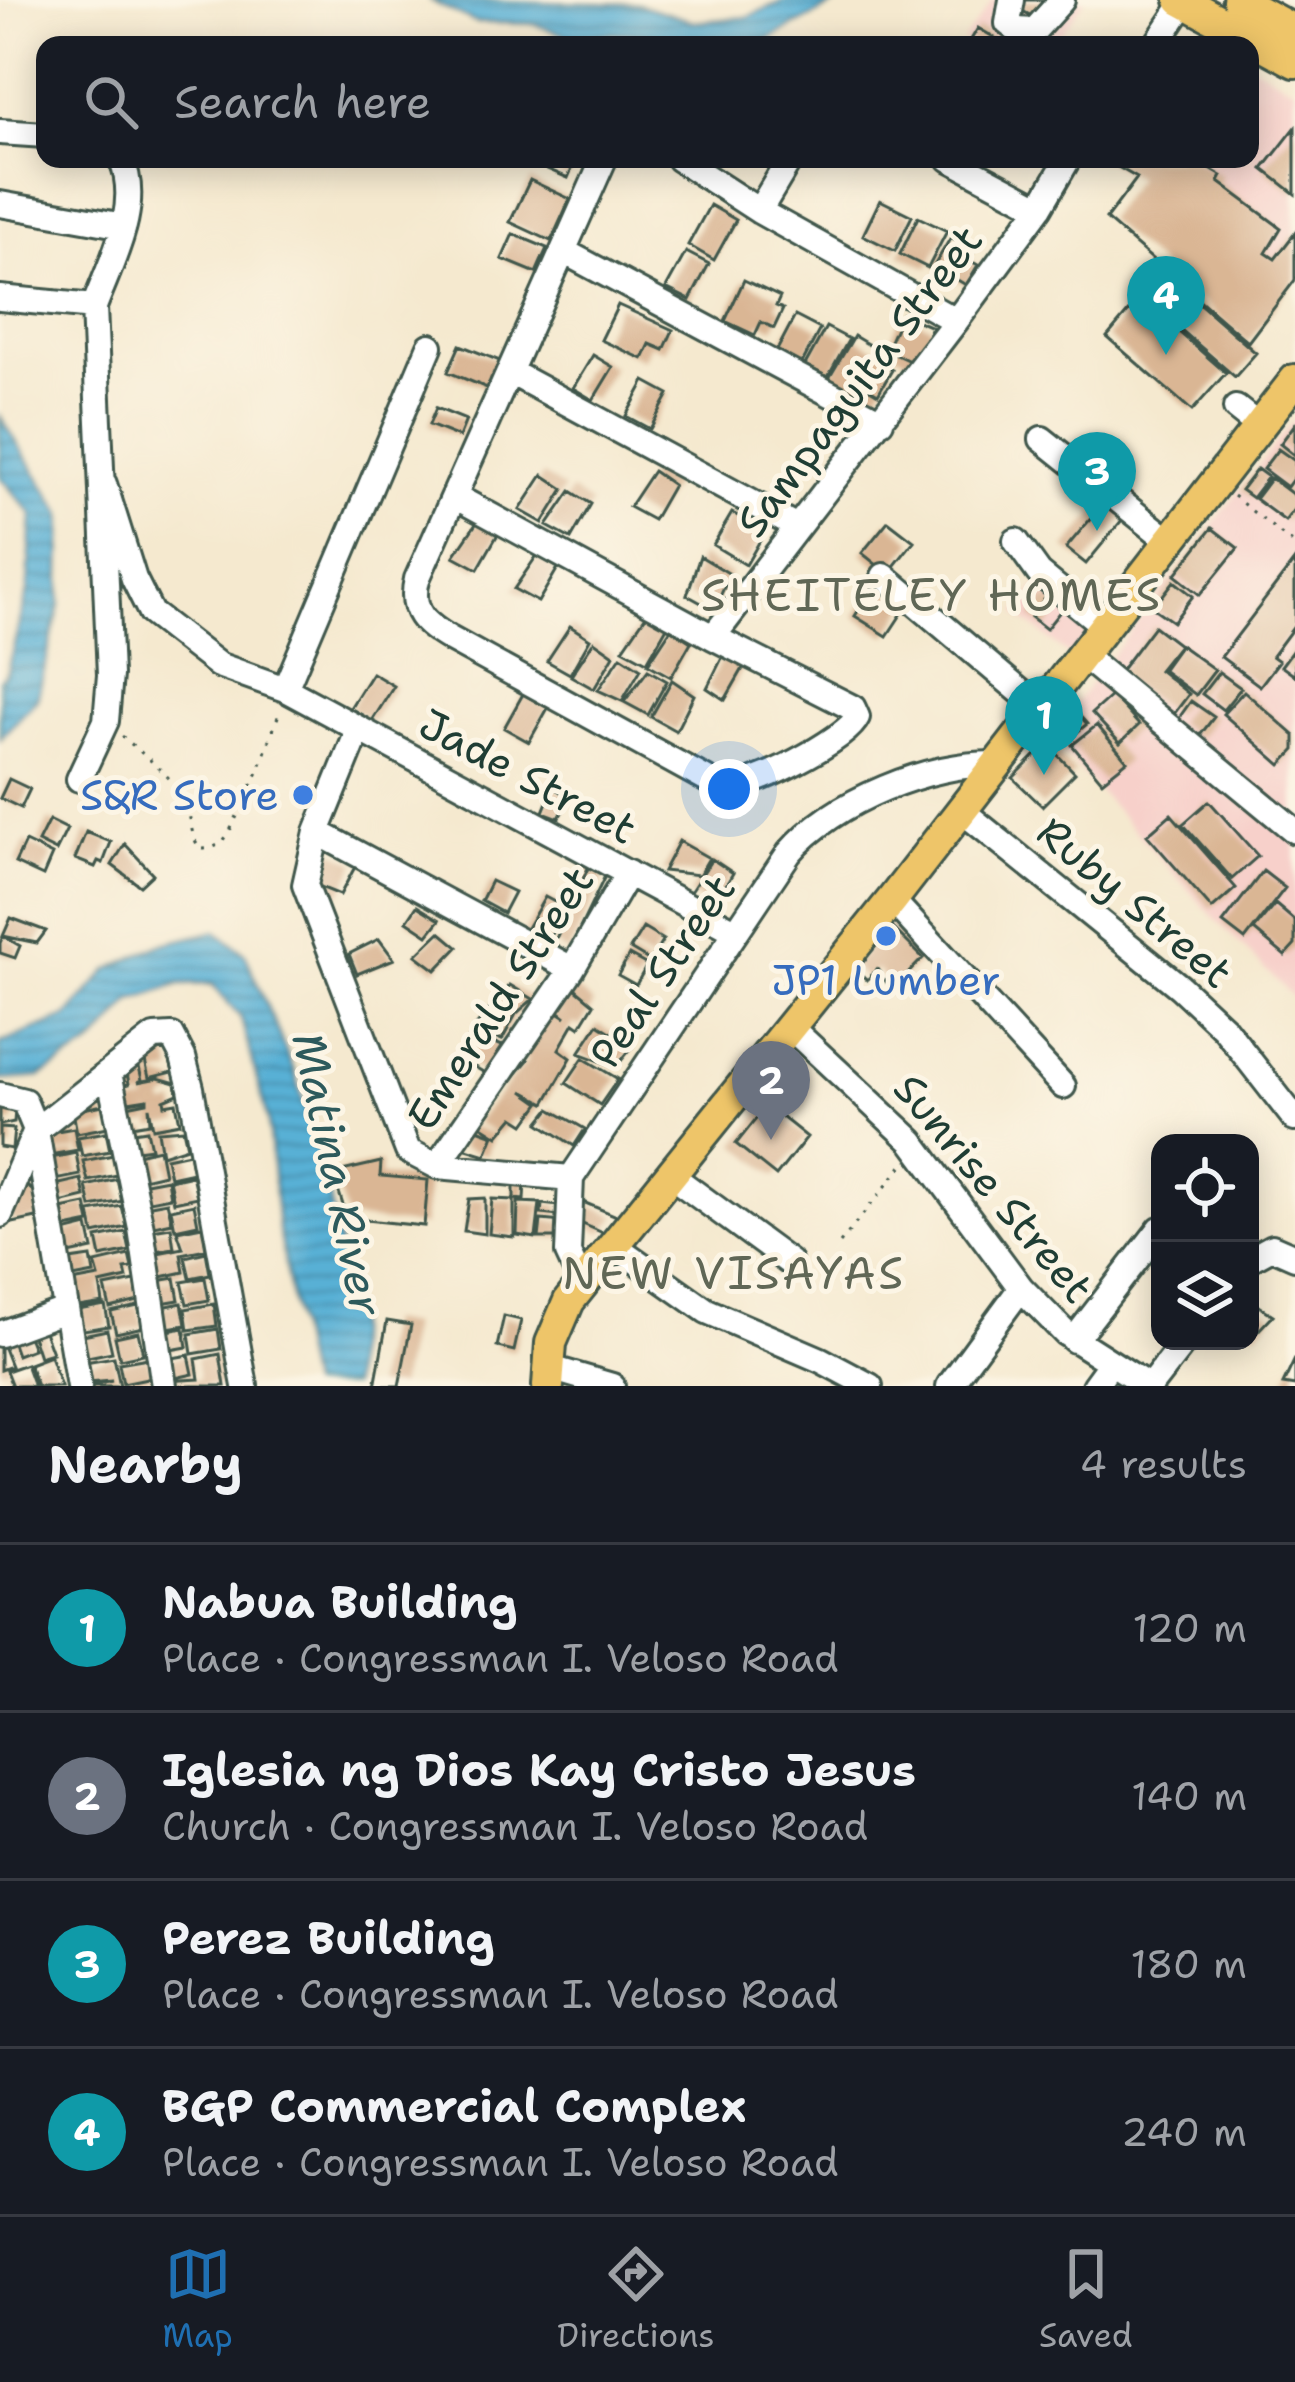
<!DOCTYPE html>
<html lang="en">
<head>
<meta charset="utf-8">
<style>
	body { margin:0; font-family:"Shantell Sans",sans-serif; background:#242831; color:#f1f3f6 }
	.controls { position:absolute; right:36px; bottom:36px; display:grid; overflow:hidden; border-radius:24px; box-shadow:0 6px 30px #0003 }
	.controls button { width:108px; height:108px; display:grid; place-items:center; padding:0; border:0; border-bottom:3px solid #363941; background:#171b24; color:#f1f3f6; font:60px sans-serif }
	.you { position:absolute; left:729px; top:789px; width:42px; height:42px; margin:-30px; border:9px solid #fff; border-radius:50%; background:#1a73e8; box-shadow:0 0 0 18px #1a73e833 }
	.badge { display:grid; place-items:center; width:78px; height:78px; border-radius:50%; background:#1f6fb2; color:#fff; font-size:39px; font-weight:700 }
	.pin { position:absolute; translate:-50% -99px; filter:drop-shadow(0 3px 6px #0008) }
	.pin::after { content:''; position:absolute; top:63px; width:42px; height:36px; background:inherit; clip-path:polygon(0 0,100% 0,50% 100%) }
	.list { margin:0; padding:0; list-style:none }
	h2 { display:flex; justify-content:space-between; align-items:center; height:156px; margin:0; padding:0 48px; font-size:51px }
	h2 small { font-size:39px; font-weight:400; color:#9ea1a6 }
	.list li { display:grid; grid-template-columns:78px 1fr auto; gap:36px; align-items:center; box-sizing:border-box; height:168px; padding:0 48px; border-top:3px solid #363941 }
	.list b { display:block; font-size:45px; white-space:nowrap }
	.list p { margin:0; font-size:39px; white-space:nowrap; color:#9ea1a6 }
	.list em { font-size:39px; font-style:normal; color:#9ea1a6 }
	.icon { flex:none; width:66px; height:66px; fill:none; stroke:currentColor; stroke-width:2; stroke-linecap:round; stroke-linejoin:round }
	.map { position:relative; flex:none; width:1295px; height:1386px; overflow:hidden }
	.search { position:absolute; background:#171b24; box-shadow:0 6px 30px #0003; left:36px; right:36px; top:36px; height:132px; display:flex; align-items:center; gap:30px; box-sizing:border-box; padding:0 42px; border-radius:24px; color:#9ea1a6; font-size:45px }
	.sheet { height:828px; background:#171b24 }
	nav { display:flex; justify-content:space-around; align-items:center; box-sizing:border-box; height:168px; border-top:3px solid #363941; background:#171b24; font-size:33px; color:#9ea1a6 }
	nav a { display:grid; justify-items:center; gap:6px }
	nav .on { color:#1f6fb2 }
	.map>svg:first-child { display:block }
	.built { fill:#f7d0ca }
	.water { fill:url(#water-rules); stroke:#3c7684; stroke-width:3 }
	.building { fill:#dab694 }
	.lines { fill:none; stroke-linecap:round; stroke-linejoin:round }
	.minor-casing { stroke:#3f574b; stroke-width:30 }
	.major-casing { stroke:#3f574b; stroke-width:36 }
	.path { stroke:#3f574b; stroke-width:3; stroke-dasharray:3 9; stroke-linecap:butt }
	.minor { stroke:#fff; stroke-width:24 }
	.major { stroke:#eec569; stroke-width:30 }
	.shop-dot { fill:#3f7fe0; stroke:#fcf5e5; stroke-width:4.5 }
	.labels { text-anchor:middle; stroke-width:10; stroke-linejoin:round; paint-order:stroke }
	.street-label { font-size:42px; fill:#1f3d34; stroke:#fcf5e5 }
	.shop-label { font-size:42px; fill:#366cbe; stroke:#fcf5e5; text-anchor:end }
	.neighbourhood-label { font-size:45px; letter-spacing:3px; fill:#606756; stroke:#fcf5e5 }
	.water-label { font-size:45px; font-style:italic; fill:#2d5a5c; stroke:#fcf5e5 }
</style>
</head>
<body>
<div class="map">
<svg width="1295" height="1386" viewBox="0 0 1295 1386">
	<defs>
		<pattern id="water-rules" width="6" height="5" patternUnits="userSpaceOnUse" patternTransform="scale(3)"><rect width="6" height="5" fill="#58b0d5"/><path d="M0 2.5h6" fill="none" stroke="#4890ae"/></pattern>
	</defs>
	<rect width="100%" height="100%" fill="#fcf5e5"/>
	<filter id="ink" filterUnits="userSpaceOnUse"><feTurbulence type="fractalNoise" baseFrequency=".00833" numOctaves="2"/><feDisplacementMap in="SourceGraphic" scale="24" xChannelSelector="R" yChannelSelector="G"/><feConvolveMatrix kernelMatrix="1 2 1 2 8 2 1 2 1" color-interpolation-filters="sRGB"/></filter>
	<filter id="wash" filterUnits="userSpaceOnUse"><feTurbulence type="fractalNoise" baseFrequency=".004" numOctaves="4" result="noise"/><feDisplacementMap in="SourceGraphic" scale="48" xChannelSelector="R" yChannelSelector="G"/><feGaussianBlur stdDeviation="2.7" result="paint"/><feColorMatrix in="noise" values="0 0 0 0 0 0 0 0 0 0 0 0 0 0 0 0 0 1.4 0 .05"/><feComposite in="paint" operator="in"/></filter>
	<g filter="url(#wash)">
		<rect width="100%" height="100%" fill="#f5e9cf"/>
		<!-- built -->
		<path class="built" d="M993 0H1085L1053 45H971L963 41Z
			M1250 64 1295 88V233L1275 259 1108 161 1250 159Z
			M1295 418V999L1219 923 1049 737Z
			M1040 582 1095 626 1071 657 1016 613Z"/>
		<!-- water -->
		<path class="water" d="M429 0 638 4 695 22 747 17 785 0H843L758 45H751L633 33 568 36 533 24 476 23Z
			M0 416 63 515 60 605 37 699 0 739V681L7 671 28 591 32 514 0 477Z
			M216 931 245 954 295 1073 328 1190 354 1317 351 1386H308L278 1229 268 1121 241 1018 212 984 177 985 132 1001 94 1044 40 1077 0 1080V1043L67 1017 108 970 159 945Z"/>
		<g id="blocks">
			<!-- building -->
			<path class="building" d="M1024 0H1048L1037 19 1019 9Z
				M978 28 1007 45 969 43Z
				M1295 128V194L1263 169Z
				M543 159H576L568 178 540 166Z
				M1104 159H1193L1222 176 1219 182 1281 228 1266 253 1275 259 1295 233V280L1248 342 1106 219 1137 178Z
				M530 180 570 199 551 241 510 222Z
				M880 200 912 216 895 251 863 235Z
				M710 205 736 220 714 260 688 245Z
				M918 217 947 231 928 268 900 254Z
				M513 234 547 248 536 273 502 259Z
				M951 237 974 251 969 260 978 265 966 285 934 266Z
				M686 252 709 264 690 300 666 288Z
				M744 280 780 297 776 306 783 309 774 328 761 322 755 335 725 321Z
				M1140 298 1226 373 1192 411 1107 337Z
				M1193 298 1256 353 1235 377 1172 322Z
				M618 305 673 330 664 350 650 344 643 359 601 340Z
				M902 314 932 327 916 364 886 350Z
				M795 316 820 329 801 365 776 352Z
				M826 327 849 339 828 377 805 365Z
				M854 336 889 357 884 365 892 370 878 394 863 385 856 396 828 380Z
				M460 345 505 363 497 381 491 378 487 388 448 372Z
				M593 355 613 367 593 400 573 388Z
				M645 381 669 394 650 429 626 416Z
				M436 408 466 420 459 437 429 425Z
				M1295 424V456L1280 444Z
				M1278 449 1295 461V476L1287 487 1263 469Z
				M1257 469 1268 477 1252 498 1241 490Z
				M653 471 673 485 653 520 629 507Z
				M543 475 564 489 543 523 520 510Z
				M1271 478 1295 496V508L1285 521 1255 499Z
				M571 491 591 504 571 539 547 526Z
				M1108 498 1127 514 1086 564 1066 548Z
				M732 513 766 530 746 565 713 545Z
				M478 521 498 534 478 569 454 556Z
				M888 521 914 541 888 574 862 553Z
				M1212 528 1238 548 1200 595 1175 575Z
				M538 554 558 568 538 602 514 589Z
				M700 556 730 574 714 610 687 595Z
				M1295 560V625L1272 656 1279 661 1260 686 1221 657Z
				M1174 581 1193 596 1173 622 1153 608Z
				M875 584 908 604 887 636 855 616Z
				M1046 597 1062 609 1046 629 1031 617Z
				M647 614 667 627 647 662 623 649Z
				M570 626 590 639 570 674 547 661Z
				M1154 626 1179 645 1159 670 1189 694 1174 714 1117 675Z
				M671 629 691 642 671 677 648 664Z
				M594 641 614 655 594 689 571 676Z
				M1180 645 1215 670 1196 695 1162 670Z
				M1295 647V676L1281 666Z
				M724 654 745 665 725 700 707 688Z
				M621 656 641 669 622 701 598 690Z
				M648 670 667 681 648 715 624 702Z
				M1219 672 1241 688 1223 710 1202 694Z
				M372 673 394 686 372 721 350 708Z
				M672 680 694 695 676 731 651 717Z
				M1244 691 1295 736V750L1281 765 1223 714Z
				M523 694 548 708 529 742 504 728Z
				M1112 695 1139 725 1120 743 1092 713Z
				M1191 701 1214 717 1198 738 1176 722Z
				M1079 715 1087 724 1076 733 1069 723Z
				M1097 725 1127 761 1102 781 1072 745Z
				M1047 744 1075 773 1042 806 1013 778Z
				M9 779 30 789 21 808 0 798Z
				M553 787 570 798 559 818 543 812Z
				M1209 801 1258 856 1232 879 1183 824Z
				M1171 814 1236 888 1212 909 1147 835Z
				M49 820 67 829 56 851 38 842Z
				M86 832 111 842 103 863 98 861 95 867 75 859Z
				M679 841 709 858 699 875 663 871Z
				M25 842 52 855 43 876 15 863Z
				M125 844 153 874 140 886 112 865Z
				M327 847 357 863 340 895 313 884Z
				M712 859 733 873 713 907 689 894Z
				M589 866 606 874 568 953 554 943Z
				M1263 871 1285 888 1245 940 1223 923Z
				M491 881 514 892 503 913 481 901Z
				M545 897 566 908 545 947 524 933Z
				M1275 904 1295 921V945L1285 956 1254 930Z
				M417 906 440 920 428 935 407 921Z
				M11 918 46 931 37 943 3 936 20 946 15 958 0 953V943Z
				M888 923 923 958 892 990 877 969 867 980 853 966Z
				M643 928 663 940 650 961 630 949Z
				M440 932 458 947 436 970 416 955Z
				M379 939 394 959 357 974 349 954Z
				M629 955 647 965 636 985 618 975Z
				M570 984 594 1004 580 1027 574 1023 559 1049 571 1058 545 1103 523 1091 540 1103 525 1124 514 1117 498 1136 476 1122 528 1060 517 1053 550 1007 566 1017 553 1007Z
				M510 985 533 999 516 1014 502 1040 474 1028Z
				M598 1024 633 1046 616 1067 579 1053Z
				M472 1034 505 1047 485 1073 456 1056Z
				M165 1042 173 1072 149 1078 144 1056 153 1054 151 1046Z
				M137 1058 142 1080 138 1082 158 1078 176 1083 178 1094 164 1100 165 1105 176 1103 180 1123 153 1128 149 1107 150 1123 120 1128 117 1108 147 1102V1099L122 1103 118 1086 129 1084 125 1061Z
				M583 1058 618 1079 600 1105 566 1083Z
				M103 1105 108 1127 77 1133 73 1111Z
				M767 1105 807 1137 776 1176 736 1144Z
				M0 1108 15 1110 14 1122 0 1125Z
				M550 1109 585 1129 574 1146 539 1123Z
				M469 1126 494 1135 486 1155 460 1147Z
				M0 1128 14 1129 12 1149 0 1147Z
				M74 1128 78 1150 44 1156 40 1134Z
				M183 1129 187 1147 162 1155 158 1131Z
				M147 1130 151 1148 129 1151 126 1133Z
				M106 1132 110 1151 82 1156 78 1137Z
				M159 1149 164 1174 134 1181 129 1156Z
				M76 1153 80 1175 50 1181 46 1159Z
				M189 1153 193 1172 170 1177 166 1158Z
				M113 1155 117 1175 88 1181 83 1161Z
				M381 1162 380 1176 428 1180 424 1226 347 1218 333 1173Z
				M192 1175 197 1197 174 1202 169 1180Z
				M81 1179 85 1197 56 1204 51 1186Z
				M118 1179 123 1201 91 1207 86 1186Z
				M167 1179 170 1197 139 1203 135 1185Z
				M514 1179 525 1180 524 1200 514 1199Z
				M24 1184 36 1193 41 1217 13 1223 8 1201Z
				M485 1198V1234L464 1231 469 1199Z
				M492 1199 514 1200V1237L489 1234Z
				M167 1202 172 1222 145 1228 140 1207Z
				M518 1202 540 1203 536 1238 517 1235Z
				M583 1202 617 1216 603 1233 574 1220Z
				M86 1204 90 1223 61 1229 57 1210Z
				M194 1204 198 1224 175 1229 171 1209Z
				M542 1204 559 1206V1216L541 1214Z
				M122 1206 127 1227 94 1234 90 1212Z
				M541 1220 563 1222 561 1238H539Z
				M88 1226 93 1249 64 1255 60 1233Z
				M202 1226 206 1249 181 1254 184 1272 152 1279 147 1255 183 1248 177 1231Z
				M171 1227 174 1248 150 1252 146 1231Z
				M126 1232 130 1251 101 1257 97 1238Z
				M206 1252 210 1274 190 1278 185 1257Z
				M129 1255 132 1268 125 1269 127 1278 100 1284 103 1303 72 1308 67 1283 99 1277 95 1263Z
				M91 1257 94 1274 73 1278 70 1260Z
				M175 1278 179 1300 155 1304 152 1282Z
				M205 1278 209 1300 187 1304 182 1282Z
				M135 1281 139 1301 110 1308 105 1287Z
				M1250 1300 1273 1315 1257 1332 1250 1329Z
				M182 1303 186 1325 161 1329 157 1308Z
				M214 1304 217 1326 188 1330 185 1309Z
				M105 1305 109 1326 77 1331 73 1311Z
				M138 1306 143 1327 116 1333 111 1312Z
				M504 1316 521 1320 514 1351 497 1347Z
				M387 1321 411 1325 399 1386H375Z
				M42 1326 52 1353 39 1357 30 1330Z
				M184 1328 187 1347 165 1351 162 1332Z
				M25 1329 33 1349 17 1355 10 1335Z
				M218 1329 221 1349 192 1354 189 1334Z
				M107 1330 112 1352 83 1358 78 1336Z
				M138 1332 143 1354 120 1359 115 1337Z
				M0 1338 11 1366 0 1370Z
				M220 1354 225 1386H166L165 1381 199 1379 196 1359Z
				M189 1355 193 1374 171 1379 167 1359Z
				M50 1356 61 1386H37L29 1364Z
				M114 1357 120 1386H88L112 1380 88 1382 85 1362Z
				M148 1358 152 1377 123 1383 119 1363Z
				M1295 1359V1386L1283 1384Z
				M26 1364 34 1386H12L6 1371Z"/>
		</g>
	</g>
	<g filter="url(#ink)">
		<use href="#blocks" fill-opacity="0" stroke="#3f574b" stroke-width="3"/>
		<g class="lines">
			<defs>
				<path id="minor" d="M1012 0 1008 23 1017 30 1034 31 1062 0
					M1156 45 1186 0
					M0 132 45 135
					M679 159 759 211 956 321
					M950 159 1040 207
					M0 204 124 226
					M759 211 790 159
					M565 252 881 421
					M0 298 94 307 110 675 106 721 79 779
					M94 307C110 263 143 206 121 159
					M512 373 797 527
					M1236 408 1260 427
					M1042 439 1172 543
					M104 484 134 579 151 613 218 665 285 689 735 931
					M456 497 713 637 853 708 857 717C847 740 748 790 722 788L450 639C425 624 409 612 417 579L604 159
					M1016 541 1039 573 1105 627
					M884 576 1041 709
					M713 637 956 321 1040 207 1068 159
					M1083 656 1295 831
					M285 689 430 346
					M359 729 317 832 305 885 408 1151 437 1166 571 1178
					M961 810 1180 987 1224 1028 1295 1119
					M317 832 572 969
					M892 900 1063 1086
					M790 1027 912 1141 1021 1288 1065 1333 1148 1386
					M109 1073 141 1228 164 1386
					M0 1095 24 1101 36 1130 79 1386
					M437 1166 572 969 628 873
					M669 1174 789 1262
					M0 1215 36 1130 154 1037 172 1036 183 1057 191 1088 245 1386
					M612 1244 707 1311 821 1360 870 1386
					M1250 1259 1272 1247 1295 1257
					M582 1283 568 1253 571 1178 789 853C833 801 930 762 998 764
					M0 1334 65 1310
					M1074 1340 1160 1229
					M547 1367 612 1386
					M949 1386 1021 1288
					M1094 1386 1110 1364
					M1150 1386 1185 1341"/>
				<path id="major" d="M1181 0 1295 62
					M1238 0 1295 31
					M548 1386 551 1343 569 1301 892 900 1295 380"/>
			</defs>
			<!-- minor casing -->
			<use href="#minor" class="minor-casing"/>
			<!-- major casing -->
			<use href="#major" class="major-casing"/>
			<!-- path -->
			<path class="path" d="M1233 496 1295 545
				M122 736C142 754 169 773 183 797 193 813 188 836 201 849 214 849 220 845 228 835L259 770 281 708
				M840 1243 903 1165"/>
			<!-- minor -->
			<use href="#minor" class="minor"/>
			<!-- major -->
			<use href="#major" class="major"/>
		</g>
	</g>
	<!-- markers -->
	<g class="shop-dot">
		<circle cx="303" cy="795" r="12"/>
		<circle cx="886" cy="936" r="12"/>
	</g>
	<g class="labels">
		<!-- street labels -->
		<g class="street-label">
			<text transform="translate(859 381) rotate(-53)" y="15">Sampaguita Street</text>
			<text transform="translate(528 776) rotate(28)" y="15">Jade Street</text>
			<text transform="translate(1135 902) rotate(40)" y="15">Ruby Street</text>
			<text transform="translate(662 971) rotate(-56)" y="15">Peal Street</text>
			<text transform="translate(500 998) rotate(-57)" y="15">Emerald Street</text>
			<text transform="translate(994 1188) rotate(50)" y="15">Sunrise Street</text>
		</g>
		<!-- shop labels -->
		<g class="shop-label">
			<text x="279" y="810">S&amp;R Store</text>
			<text x="886" y="995" text-anchor="middle">JP1 Lumber</text>
		</g>
		<!-- neighbourhood labels -->
		<g class="neighbourhood-label">
			<text x="932" y="611">SHEITELEY HOMES</text>
			<text x="734" y="1289">NEW VISAYAS</text>
		</g>
		<!-- water labels -->
		<g class="water-label">
			<text transform="translate(338 1174) rotate(78)" y="16">Matina River</text>
		</g>
	</g>
</svg>
<div class="controls">
<button><svg class="icon" aria-label="locate" viewBox="0 0 24 24"><circle cx="12" cy="12" r="6"/><path d="M12 2v4M12 18v4M2 12h4M18 12h4"/></svg></button>
<button><svg class="icon" aria-label="layers" viewBox="0 0 24 24"><path d="M12 4l9 5-9 5-9-5zM3 14l9 5 9-5"/></svg></button>
</div>
<div class="you"></div>
<div class="pin badge" style="left:1044px;top:775px;background:#0f9aa8">1</div>
<div class="pin badge" style="left:771px;top:1140px;background:#6b7280">2</div>
<div class="pin badge" style="left:1097px;top:531px;background:#0f9aa8">3</div>
<div class="pin badge" style="left:1166px;top:355px;background:#0f9aa8">4</div>
<div class="search"><svg class="icon" aria-label="search" viewBox="0 0 24 24"><circle cx="10" cy="10" r="6"/><path d="M15 15l6 6"/></svg>Search here</div>
</div>
<section class="sheet">
<h2>Nearby<small>4 results</small></h2>
<ul class="list">
<li><span class="badge" style="background:#0f9aa8">1</span><div><b>Nabua Building</b><p>Place · Congressman I. Veloso Road</p></div><em>120 m</em></li>
<li><span class="badge" style="background:#6b7280">2</span><div><b>Iglesia ng Dios Kay Cristo Jesus</b><p>Church · Congressman I. Veloso Road</p></div><em>140 m</em></li>
<li><span class="badge" style="background:#0f9aa8">3</span><div><b>Perez Building</b><p>Place · Congressman I. Veloso Road</p></div><em>180 m</em></li>
<li><span class="badge" style="background:#0f9aa8">4</span><div><b>BGP Commercial Complex</b><p>Place · Congressman I. Veloso Road</p></div><em>240 m</em></li>
</ul>
</section>
<nav>
<a class="on"><svg class="icon" aria-label="map" viewBox="0 0 24 24"><path d="M3 6l6-2 6 2 6-2v14l-6 2-6-2-6 2zM9 4v14M15 6v14"/></svg>Map</a>
<a><svg class="icon" aria-label="directions" viewBox="0 0 24 24"><path d="M12 3l9 9-9 9-9-9zM9 14v-3h6M13 9l2 2-2 2"/></svg>Directions</a>
<a><svg class="icon" aria-label="saved" viewBox="0 0 24 24"><path d="M7 4h10v16l-5-4-5 4z"/></svg>Saved</a>
</nav>
</body>
</html>
